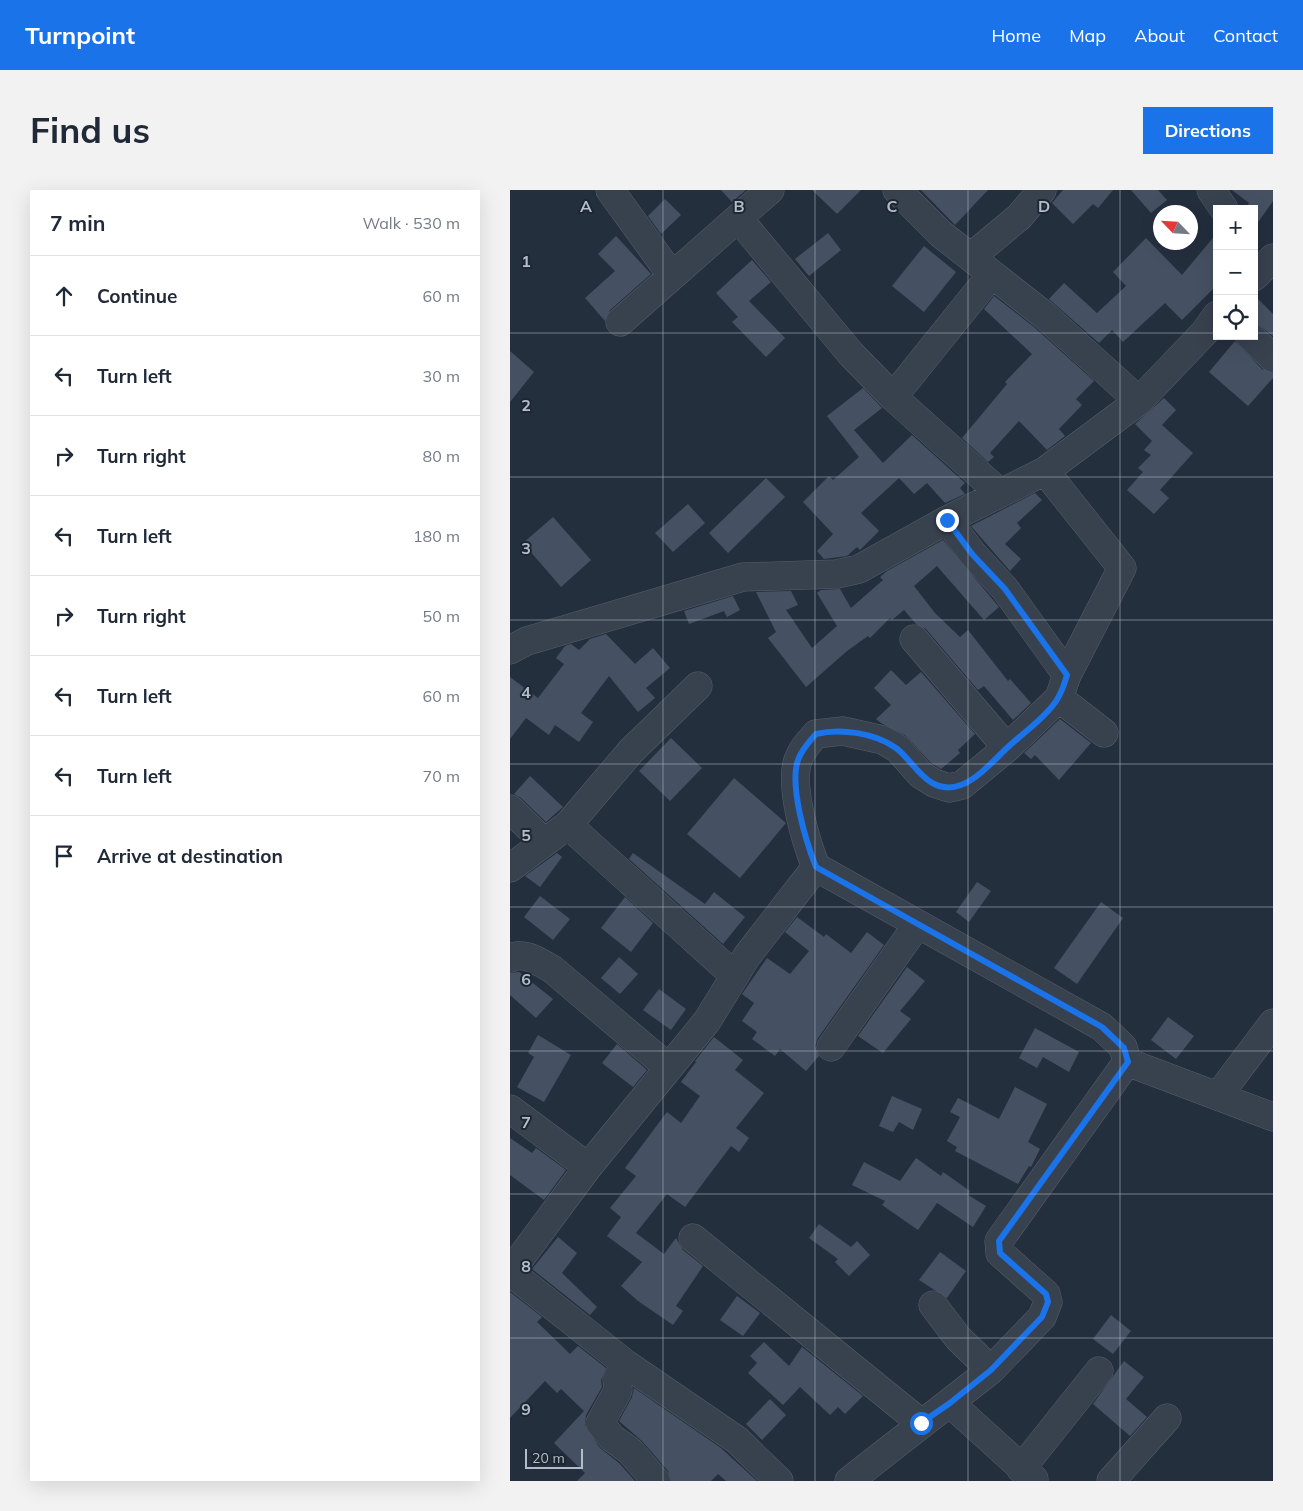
<!DOCTYPE html>
<html lang="en">
<head>
<meta charset="utf-8">
<style>
	body { margin:0; font-family:Mulish,sans-serif; background:#f2f2f3; color:#1f2937 }
	.controls { position:absolute; right:15px; top:15px; display:grid; overflow:hidden; border-radius:0px; box-shadow:0 5px 20px #0002 }
	.controls button { width:45px; height:45px; display:grid; place-items:center; padding:0; border:0; border-bottom:1px solid #e0e1e3; background:#fff; color:#1f2937; font:25px sans-serif }
	.compass { position:absolute; left:643px; top:15px; width:45px; height:45px; border-radius:50%; background:#fff; box-shadow:0 5px 20px #0002; rotate:295deg }
	.scale { position:absolute; left:15px; bottom:12px; width:58px; box-sizing:border-box; padding-left:5px; border:2px solid #b4bcc9; border-top:0; font-size:14px; line-height:18px; white-space:nowrap; color:#b4bcc9; -webkit-text-stroke:4px #1d2633; paint-order:stroke }
	.stop { position:absolute; width:15px; height:15px; margin:-11px; border:4px solid #1a73e8; border-radius:50%; background:#fff }
	.stop.end { background:#1a73e8; border-color:#fff; box-shadow:0 1px 5px #0008 }
	.list { margin:0; padding:0; list-style:none }
	h2 { display:flex; justify-content:space-between; align-items:center; height:65px; margin:0; padding:0 20px; font-size:21px }
	h2 small { font-size:16px; font-weight:400; color:#747a83 }
	.list li { display:grid; grid-template-columns:32px 1fr auto; gap:15px; align-items:center; box-sizing:border-box; height:80px; padding:0 20px; border-top:1px solid #e0e1e3 }
	.list b { display:block; font-size:19px; white-space:nowrap }
	.list em { font-size:16px; font-style:normal; color:#747a83 }
	.icon { flex:none; width:28px; height:28px; fill:none; stroke:currentColor; stroke-width:2; stroke-linecap:round; stroke-linejoin:round }
	.map { position:relative; flex:none; width:763px; height:1291px; overflow:hidden; border-radius:0px }
	header { display:flex; align-items:center; gap:30px; box-sizing:border-box; height:70px; padding:0 25px; background:#1a73e8; color:#fff }
	header strong { font-size:24px }
	nav { display:flex; gap:28px; margin-inline-start:auto; font-size:18px }
	.intro { display:flex; align-items:center; justify-content:space-between; box-sizing:border-box; height:120px; padding:0 30px }
	h1 { margin:0; font-size:35px }
	.button { padding:12px 22px; border-radius:0px; background:#1a73e8; color:#fff; font-size:18px; font-weight:700 }
	main { display:flex; gap:30px; padding:0 30px }
	aside { flex:1; background:#fff; border-radius:0px; box-shadow:0 5px 20px #0002 }
	.map>svg:first-child { display:block }
	.building { fill:#455162 }
	.lines { fill:none; stroke-linecap:round; stroke-linejoin:round }
	.minor-casing { stroke:#565f6c; stroke-width:29 }
	.minor { stroke:#38414e; stroke-width:28 }
	.route { stroke:#1a73e8; stroke-width:6 }
	.grid { fill:none; stroke:#b4bcc9; stroke-width:1; stroke-opacity:0.55 }
	.grid-label { font-size:16px; text-anchor:middle; font-weight:bold; fill:#b4bcc9; stroke:#1d2633; stroke-width:4; stroke-linejoin:round; paint-order:stroke }
</style>
</head>
<body>
<header>
<strong>Turnpoint</strong>
<nav><a>Home</a><a>Map</a><a>About</a><a>Contact</a></nav>
</header>
<div class="intro"><h1>Find us</h1><a class="button">Directions</a></div>
<main>
<aside>
<h2>7 min<small>Walk · 530 m</small></h2>
<ul class="list">
<li><svg class="icon" aria-label="ahead" viewBox="0 0 24 24"><path d="M12 20V5M6 11l6-6 6 6"/></svg><div><b>Continue</b></div><em>60 m</em></li>
<li><svg class="icon" aria-label="left" viewBox="0 0 24 24"><path d="M17 20v-9H6M10 6l-5 5 5 5"/></svg><div><b>Turn left</b></div><em>30 m</em></li>
<li><svg class="icon" aria-label="right" viewBox="0 0 24 24"><path d="M7 20v-9h11M14 6l5 5-5 5"/></svg><div><b>Turn right</b></div><em>80 m</em></li>
<li><svg class="icon" aria-label="left" viewBox="0 0 24 24"><path d="M17 20v-9H6M10 6l-5 5 5 5"/></svg><div><b>Turn left</b></div><em>180 m</em></li>
<li><svg class="icon" aria-label="right" viewBox="0 0 24 24"><path d="M7 20v-9h11M14 6l5 5-5 5"/></svg><div><b>Turn right</b></div><em>50 m</em></li>
<li><svg class="icon" aria-label="left" viewBox="0 0 24 24"><path d="M17 20v-9H6M10 6l-5 5 5 5"/></svg><div><b>Turn left</b></div><em>60 m</em></li>
<li><svg class="icon" aria-label="left" viewBox="0 0 24 24"><path d="M17 20v-9H6M10 6l-5 5 5 5"/></svg><div><b>Turn left</b></div><em>70 m</em></li>
<li><svg class="icon" aria-label="arrive" viewBox="0 0 24 24"><path d="M6 21V4h12l-3 4 3 4H6"/></svg><div><b>Arrive at destination</b></div></li>
</ul>
</aside>
<div class="map">
<svg width="763" height="1291" viewBox="0 0 763 1291">
	<rect width="100%" height="100%" fill="#242f3e"/>
	<!-- building -->
	<path class="building" d="M211 0H236L222 12Z
		M302 0H351L327 24Z
		M411 0H478L445 35Z
		M553 0H603L588 18 583 14 563 34 542 13Z
		M621 0H648L657 10 641 23Z
		M722 0H763V11L744 38V19H735L739 13Z
		M155 9 171 25 151 44 138 26Z
		M318 43 331 60 299 86 285 69Z
		M707 43V95L672 130 655 113 613 152 602 140 589 153 539 109 554 93 587 123 616 96 603 82 636 48 672 85Z
		M106 46 141 84 100 120 95 131 75 108 105 81 88 64Z
		M414 56 446 82 414 122 382 96Z
		M242 70 261 92 239 111 275 148 256 167 222 132 228 127 206 103Z
		M744 105 763 124V146L744 131Z
		M484 106 524 137 584 191 566 209 572 215 549 239 555 246 537 260 509 231 480 263 484 267 478 272 452 248 497 194 495 192 522 164 474 119Z
		M725 151 752 179 763 183V188L738 216 699 182Z
		M0 161 24 182 0 212Z
		M353 198 372 218 344 240 373 273 402 245 455 293 450 298 455 304 435 313 417 293 404 304 389 288 351 323 369 341 350 360 347 357 337 366 314 369 307 361 323 344 293 312 319 286 323 290 349 267 317 226Z
		M654 208 666 220 652 235 683 263 650 300 659 308 644 324 617 300 633 282 628 278 641 265 634 260 642 251 625 234Z
		M256 288 275 307 218 363 199 343Z
		M525 303 532 310 507 333 511 338 495 354 511 369 500 381 461 336Z
		M178 314 195 333 163 362 145 343Z
		M43 327 81 370 51 397 13 353Z
		M433 350 489 417 474 430 427 376 404 396 425 423 450 447 458 440 498 491 500 489 521 513 503 530 474 496 468 500 416 439 406 434 394 420 382 430 380 428 360 448 358 446 337 461 296 497 258 448 266 442 246 402 281 401 288 415 276 420 302 458 327 436 307 403 311 400 330 399 341 418 373 390 370 387 377 381Z
		M223 406 230 420 217 427 214 421 179 434 174 421Z
		M96 444 125 474 143 458 160 478 136 498 145 508 128 522 99 486 71 523 83 532 69 552 45 535 39 545 16 528 0 549V487L28 508 54 474 46 468 55 456 61 454 69 460 80 449Z
		M381 480 396 495 411 482 465 544 448 560 450 563 431 579 420 572 396 546 371 533 366 529 381 515 364 498Z
		M550 529 581 553 549 590 525 565 521 569 514 563Z
		M161 548 192 578 160 611 129 581Z
		M20 586 53 617 36 632 11 608 4 604Z
		M224 588 276 633 230 688 177 644Z
		M47 663 52 667 30 697 15 686Z
		M123 663 195 714 204 702 235 727 213 754 119 669Z
		M467 692 481 701 459 732 446 722Z
		M30 706 60 729 43 750 14 727Z
		M115 707 143 733 121 762 91 738Z
		M591 712 613 728 567 794 544 778Z
		M287 727 314 747 316 744 341 763 357 742 374 755 308 848 305 856 309 866 296 881 270 859 265 866 242 849 247 842 232 831 244 813 232 804 257 768 280 784 299 761 275 742Z
		M109 767 128 784 110 804 91 788Z
		M397 777 415 791 390 821 401 829 373 863 348 846Z
		M9 782 43 809 26 828 0 805V783Z
		M149 799 176 819 161 840 133 820Z
		M658 827 684 846 666 869 641 850Z
		M525 838 569 862 559 882 533 867 527 878 509 868Z
		M28 845 61 865 34 912 7 897 24 867 18 863Z
		M204 847 233 870 225 880 254 903 226 938 239 948 229 962 221 956 175 1017 157 1004 126 1043 154 1064 166 1048 173 1060 193 1076 166 1116 173 1121 163 1135 128 1111 111 1096 132 1072 97 1046 111 1027 100 1018 126 986 115 978 157 922 171 933 190 906 171 892 186 872 185 871Z
		M107 854 137 880 123 897 92 873Z
		M505 897 537 914 518 952 530 959 521 977 519 976 508 994 445 961 447 957 437 951 450 927 440 922 448 908 489 929Z
		M382 906 412 919 403 940 389 932 383 942 369 936Z
		M0 948 22 963 26 958 56 980 34 1010 0 985Z
		M406 968 431 986 433 982 460 1001 458 1005 476 1016 463 1037 427 1013 408 1040 372 1015 375 1011 342 995 354 972 390 991Z
		M309 1034 341 1057 347 1051 360 1065 339 1086 325 1072 328 1069 299 1048Z
		M48 1047 67 1063 52 1083 87 1117 80 1125 22 1079Z
		M430 1062 456 1081 437 1108 409 1090Z
		M0 1102 32 1127 27 1132 60 1164 68 1156 96 1178 91 1190 92 1197 76 1225 75 1235 90 1258 109 1273 125 1291H67L75 1283 44 1253 74 1221 51 1199 47 1203 35 1191 0 1228Z
		M227 1106 250 1123 233 1146 210 1130Z
		M601 1125 621 1141 603 1164 583 1149Z
		M254 1152 279 1176 292 1157 353 1206 335 1224 328 1217 320 1225 290 1197 273 1215 238 1183 247 1173 240 1166Z
		M614 1171 634 1187 616 1209 637 1227 620 1246 583 1214Z
		M124 1198 211 1258 247 1291H216L208 1284 201 1291H161L158 1281 132 1251 109 1231 122 1207Z
		M260 1209 276 1225 252 1250 236 1234Z"/>
	<g class="lines">
		<defs>
			<path id="minor" d="M100 0 162 86
				M387 0 431 44 534 125 629 211
				M701 0 714 19
				M228 28 341 164 383 207 490 303
				M461 67 509 27 532 0
				M744 87 763 68
				M110 132 260 0
				M740 146 763 168
				M383 207 482 84
				M437 330 463 364 495 399 557 485
				M404 449 497 558
				M0 460 17 451 233 387 327 384 349 379 437 330 535 281 629 211 694 143 707 125
				M549 508 594 543
				M0 619 34 652
				M58 635 225 786
				M0 678 58 635 121 561 188 496
				M0 768C15 761 29 772 42 779L159 878
				M321 857 407 735
				M617 872 763 927
				M708 906 763 833
				M0 919 78 977
				M183 1048 411 1233
				M0 1082 78 977 197 831 237 766 306 677
				M0 1082 116 1174 107 1189 108 1200 105 1206 90 1233 102 1248 120 1261 146 1291
				M423 1115 448 1148 481 1180
				M116 1174 227 1250 269 1291
				M440 1213 524 1289
				M511 1279 589 1181
				M339 1291 481 1180 532 1127 538 1112 536 1104 490 1063 489 1051 617 872 613 857 592 837 306 677C296 652 279 596 288 570 292 559 299 552 306 544L333 541 373 550 388 559 410 584 424 593 439 598 452 595 497 558 549 508 557 485 612 378 535 281
				M601 1291 657 1228"/>
		</defs>
		<!-- minor casing -->
		<use href="#minor" class="minor-casing"/>
		<!-- minor -->
		<use href="#minor" class="minor"/>
	</g>
	<g class="lines">
		<!-- route -->
		<path class="route" d="M411 1233 440 1213 481 1180 532 1127 538 1112 536 1104 490 1063 489 1051 618 872 614 858 592 837 306 677C296 652 279 596 288 570 292 559 299 552 306 544 331 538 365 543 386 558 405 572 418 607 451 595 468 589 485 569 498 557 512 544 541 523 549 506 553 499 555 492 557 485L495 399 462 364 437 330"/>
	</g>
	<!-- grid -->
	<path class="grid" d="M153 0V1291M305 0V1291M458 0V1291M610 0V1291M0 143H707M744 143H763M0 287H763M0 430H763M0 574H763M0 717H763M0 861H763M0 1004H763M0 1148H763"/>
	<g class="grid-label">
		<text x="76" y="22">A</text>
		<text x="229" y="22">B</text>
		<text x="382" y="22">C</text>
		<text x="534" y="22">D</text>
		<text x="16" y="77">1</text>
		<text x="16" y="221">2</text>
		<text x="16" y="364">3</text>
		<text x="16" y="508">4</text>
		<text x="16" y="651">5</text>
		<text x="16" y="795">6</text>
		<text x="16" y="938">7</text>
		<text x="16" y="1082">8</text>
		<text x="16" y="1225">9</text>
	</g>
</svg>
<div class="controls">
<button>+</button>
<button>−</button>
<button><svg class="icon" aria-label="locate" viewBox="0 0 24 24"><circle cx="12" cy="12" r="6"/><path d="M12 2v4M12 18v4M2 12h4M18 12h4"/></svg></button>
</div>
<svg class="compass" viewBox="-18 -18 36 36"><path d="M0-13l5 13h-10z" fill="#e53935"/><path d="M0 13l5-13h-10z" fill="#747a83"/></svg>
<div class="scale">20 m</div>
<div class="stop" style="left:411px;top:1233px"></div>
<div class="stop end" style="left:437px;top:330px"></div>
</div>
</main>
</body>
</html>
